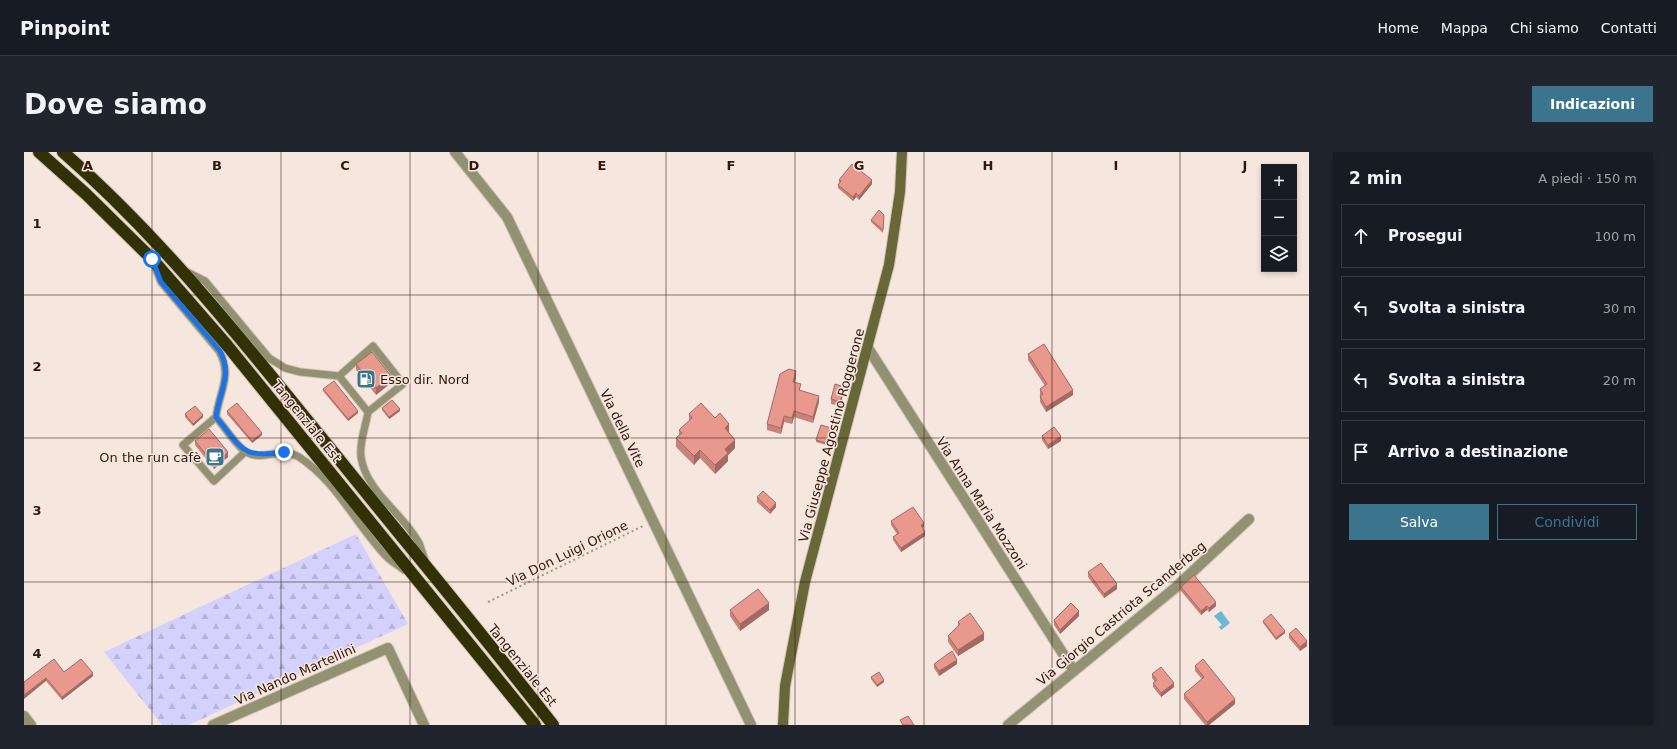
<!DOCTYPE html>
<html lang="it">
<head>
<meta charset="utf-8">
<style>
	body { margin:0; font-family:"DejaVu Sans",sans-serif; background:#20242c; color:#f1f3f6 }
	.controls { position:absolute; right:12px; top:12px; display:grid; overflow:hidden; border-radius:0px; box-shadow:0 2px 6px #0003 }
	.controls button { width:36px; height:36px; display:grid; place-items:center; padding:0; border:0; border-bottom:1px solid #363941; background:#171b24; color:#f1f3f6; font:20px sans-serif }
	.stop { position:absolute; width:12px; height:12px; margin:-9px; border:3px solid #1a73e8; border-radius:50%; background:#fff }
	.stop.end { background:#1a73e8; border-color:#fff; box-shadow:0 1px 4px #0008 }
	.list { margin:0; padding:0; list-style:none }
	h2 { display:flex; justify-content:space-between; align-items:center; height:52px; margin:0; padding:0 16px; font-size:17px }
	h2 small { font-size:13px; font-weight:400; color:#9ea1a6 }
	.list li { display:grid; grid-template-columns:26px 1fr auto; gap:12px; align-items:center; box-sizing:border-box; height:64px; margin:0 8px 8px; padding:0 8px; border:1px solid #363941; border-radius:0px }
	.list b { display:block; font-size:15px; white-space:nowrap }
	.list em { font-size:13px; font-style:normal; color:#9ea1a6 }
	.actions { display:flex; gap:8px; padding:12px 16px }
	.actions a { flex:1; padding:9px 0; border:1px solid #3a758d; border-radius:0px; text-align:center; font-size:14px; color:#3a758d }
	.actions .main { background:#3a758d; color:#fff }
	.icon { flex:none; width:22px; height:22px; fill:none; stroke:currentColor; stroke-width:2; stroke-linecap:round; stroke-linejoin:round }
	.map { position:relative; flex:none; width:1285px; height:573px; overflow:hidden; border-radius:0px }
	header { display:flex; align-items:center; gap:24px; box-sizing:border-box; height:56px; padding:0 20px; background:#171b24; border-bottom:1px solid #363941 }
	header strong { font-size:19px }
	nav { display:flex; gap:22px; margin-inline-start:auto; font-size:14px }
	.intro { display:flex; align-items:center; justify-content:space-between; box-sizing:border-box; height:96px; padding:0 24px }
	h1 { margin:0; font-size:28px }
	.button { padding:10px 18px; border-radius:0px; background:#3a758d; color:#fff; font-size:14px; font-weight:700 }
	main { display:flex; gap:24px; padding:0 24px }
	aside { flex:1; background:#171b24; border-radius:0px; box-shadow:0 2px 6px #0003 }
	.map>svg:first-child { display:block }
	.forest { fill:url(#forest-firs) }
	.water { fill:#6cb8d8 }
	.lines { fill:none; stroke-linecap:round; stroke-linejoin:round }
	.lane-casing { stroke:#d2c1b8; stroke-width:9 }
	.street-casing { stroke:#d2c1b8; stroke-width:12 }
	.secondary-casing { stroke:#d2c1b8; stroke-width:12 }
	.highway-casing { stroke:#d2c1b8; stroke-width:14 }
	.path { stroke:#a79388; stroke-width:2; stroke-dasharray:2 3; stroke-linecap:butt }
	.lane { stroke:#929272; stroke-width:7 }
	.street { stroke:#929272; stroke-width:10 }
	.secondary { stroke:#686738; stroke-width:10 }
	.highway { stroke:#323005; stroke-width:12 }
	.wall { fill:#c88379 }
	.shaded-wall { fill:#a36a63 }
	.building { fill:#e9988d; stroke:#a36a63 }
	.route { stroke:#1a73e8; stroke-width:5 }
	.grid { fill:none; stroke:#321709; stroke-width:1; stroke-opacity:0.55 }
	.labels { text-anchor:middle; stroke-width:3; stroke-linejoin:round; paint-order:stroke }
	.poi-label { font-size:13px; fill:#321709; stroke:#f5e6de; text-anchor:start }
	.street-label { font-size:13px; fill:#321709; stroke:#f5e6de }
	.grid-label { font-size:13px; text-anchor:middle; font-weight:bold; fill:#321709; stroke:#f5e6de; stroke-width:3; stroke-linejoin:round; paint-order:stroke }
</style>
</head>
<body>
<header>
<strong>Pinpoint</strong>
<nav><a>Home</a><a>Mappa</a><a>Chi siamo</a><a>Contatti</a></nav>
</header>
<div class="intro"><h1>Dove siamo</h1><a class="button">Indicazioni</a></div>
<main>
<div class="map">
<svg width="1285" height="573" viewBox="0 0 1285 573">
	<defs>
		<pattern id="forest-firs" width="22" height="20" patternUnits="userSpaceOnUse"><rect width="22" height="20" fill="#d4d2fd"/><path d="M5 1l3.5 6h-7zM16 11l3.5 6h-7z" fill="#b6b4d8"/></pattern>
	</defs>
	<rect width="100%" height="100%" fill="#f5e6de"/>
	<!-- forest -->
	<path class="forest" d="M332 382 384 472 165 573H138L80 500Z"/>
	<!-- water -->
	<path class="water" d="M1197 459 1206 471 1197 478 1195 475 1198 473 1190 464Z"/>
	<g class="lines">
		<defs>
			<path id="lane" d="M131 115 137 130 195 199C209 224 195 240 192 265 199 273 214 296 222 300 238 310 257 294 275 305 312 329 331 371 361 403 366 409 374 413 380 418
				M163 120 181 129 245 206 261 216 276 220 315 224 344 260C342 274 335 290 337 305 342 340 379 361 395 391 397 396 399 403 401 408
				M315 224 349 194 379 232 344 260
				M192 265 159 293 190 329 221 300"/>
			<path id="street" d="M431 0 483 65 727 573
				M844 196 1050 519
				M0 564 7 573
				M189 573 364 496 400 573
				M984 573 1151 436 1225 367"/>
			<path id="secondary" d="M759 573 761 534 781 430 865 113 876 40 878 0"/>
			<path id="highway" d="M15 0 62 42 128 107 202 192 511 573
				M39 0C142 90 224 196 310 301 383 392 458 481 529 573"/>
		</defs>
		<!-- lane casing -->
		<use href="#lane" class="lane-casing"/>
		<!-- street casing -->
		<use href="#street" class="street-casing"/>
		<!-- secondary casing -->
		<use href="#secondary" class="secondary-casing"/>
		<!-- highway casing -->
		<use href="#highway" class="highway-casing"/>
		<!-- path -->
		<path class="path" d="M464 450 621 373"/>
		<!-- lane -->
		<use href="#lane" class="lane"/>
		<!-- street -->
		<use href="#street" class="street"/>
		<!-- secondary -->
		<use href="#secondary" class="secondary"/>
		<!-- highway -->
		<use href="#highway" class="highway"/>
	</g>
	<!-- wall -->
	<path class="wall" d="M815 28 848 32 835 48 832 45 829 49 814 36V33L815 31Z
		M860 63 859 81 847 70V68Z
		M1004 202 1049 243 1022 260 1016 250V237L1021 234 1004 208Z
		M332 212 367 231 352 243 332 218Z
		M772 225 771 230 777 239 795 250 789 271 770 265 768 272 760 270 757 282 743 278V272Z
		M299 237 334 261 324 269 299 239Z
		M820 239 816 254 807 252V247Z
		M358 256 376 259 365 267 358 258Z
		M203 259 238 283 228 291 203 262Z
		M161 262 179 265 169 274 161 265Z
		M665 262 691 266 705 280V281L711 296 704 303V309L691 322 676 306 670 313 652 295V286L655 283V278L665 269Z
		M807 278 802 293 792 290V288Z
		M1018 284 1037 289 1024 297 1018 288Z
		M171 289 204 305 190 317 171 293Z
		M733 345 752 355 746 362 733 350Z
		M867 369 900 375 898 376 901 384 877 400 869 388V385L873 382 867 373Z
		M1064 420 1093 437 1080 446 1064 425Z
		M1157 435 1192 454 1185 460 1183 458 1177 463 1157 439Z
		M706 458H745L716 479 706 464Z
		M1055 464 1036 482 1030 473V468Z
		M1239 469 1261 481 1252 488 1239 471Z
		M934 470 960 488 934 504 924 490V484L934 474Z
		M1265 482 1283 494 1276 499 1265 486Z
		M910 512H933L915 524 910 516Z
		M1171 514 1211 552 1185 573H1181L1160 547V542L1178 527 1171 519Z
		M40 520 69 524 38 548 22 529 0 530Z
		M1128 522 1150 535 1137 545 1129 535V531L1131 530 1128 526Z
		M847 525 860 530 853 535 847 527Z"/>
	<!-- shaded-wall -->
	<path class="shaded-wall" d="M848 28V32L835 48V44Z
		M832 41V45L829 49V45Z
		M772 219V225L769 236V230Z
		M367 224V231L352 243V236Z
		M820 235V239L816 254V250Z
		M1049 238V243L1022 260V255Z
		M795 244V250L789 271V265Z
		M376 257V259L365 267V265Z
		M334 259V261L324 269V267Z
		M770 259V265L768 272V266Z
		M179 263V265L169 274V272Z
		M760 264V270L757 282V276Z
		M705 272V280L701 285V276Z
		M807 276V278L802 293V291Z
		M238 281V283L228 291V289Z
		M1037 284V289L1024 297V293Z
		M711 288V296L704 303V309L691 322V313L701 297Z
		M676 298V306L670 313V304Z
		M204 300V305L190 317V312Z
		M752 351V355L746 362V358Z
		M900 371V375L897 377V373Z
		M901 380V384L877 400V396Z
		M1093 432V437L1080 446V442Z
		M1192 450V454L1185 460V456Z
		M745 451V458L716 479V472Z
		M1183 454V458L1177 463V459Z
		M1055 459V464L1036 482V478Z
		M1261 479V481L1252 488V486Z
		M960 481V488L934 504V498Z
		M1283 489V494L1276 499V495Z
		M933 508V512L915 524V519Z
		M69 521V524L38 548V545Z
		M22 526V529L0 547V543Z
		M860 528V530L853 535V533Z
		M1150 531V535L1137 545V541Z
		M1211 547V552L1185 573H1183V570Z"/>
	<!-- building -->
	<path class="building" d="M828 12 848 28 835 44 832 41 829 45 814 33 817 29 815 28Z
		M855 58 860 63 859 78 847 68Z
		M1020 192 1049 238 1022 255 1016 244 1019 242 1016 237 1023 232 1004 202Z
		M348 200 367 224 352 236 332 212Z
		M765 217 772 219 769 230 777 232 775 238 795 244 789 265 770 259 768 266 760 264 757 276 743 272 756 222Z
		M310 229 334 259 324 267 299 237Z
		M811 232 820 235 816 250 807 247Z
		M368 248 376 257 365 265 358 256Z
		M213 251 238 281 228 289 203 259Z
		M677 251 691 266 696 261 705 272 701 276 711 288 701 297 704 301 691 313 676 298 670 304 652 286 658 281 655 278 668 266 665 262Z
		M171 254 179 263 169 272 161 262Z
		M797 273 807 276 802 291 792 288Z
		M1030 275 1037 284 1024 293 1018 284Z
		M185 277 204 300 190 312 171 289Z
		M739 339 752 351 746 358 733 345Z
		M889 355 900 371 897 373 901 380 877 396 869 385 875 381 867 369Z
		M1077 411 1093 432 1080 442 1064 420Z
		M1170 423 1192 450 1185 456 1183 454 1177 459 1157 435Z
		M734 437 745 451 716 472 706 458Z
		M1047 451 1055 459 1036 478 1030 468Z
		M946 461 960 481 934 498 924 484 936 472 934 470Z
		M1247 462 1261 479 1252 486 1239 469Z
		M1272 476 1283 489 1276 495 1265 482Z
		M928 499 933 508 915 519 910 512Z
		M30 507 40 520 57 507 69 521 38 545 22 526 0 543V530Z
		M1179 507 1211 547 1183 570 1160 542 1180 525 1171 514Z
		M1137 515 1150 531 1137 541 1129 531 1133 528 1128 522Z
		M855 520 860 528 853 533 847 525Z
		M884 564 890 573H879L876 568Z"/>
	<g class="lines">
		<!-- route -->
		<path class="route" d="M128 107 137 130 196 199C209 224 195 240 192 265 218 296 217 307 260 300"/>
	</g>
	<!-- grid -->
	<path class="grid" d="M128 0V573M257 0V573M386 0V573M514 0V573M642 0V573M771 0V573M900 0V573M1028 0V573M1156 0V573M0 143H1285M0 286H1285M0 430H1285"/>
	<!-- icons -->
	<defs>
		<symbol id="fuel-square" viewBox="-11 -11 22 22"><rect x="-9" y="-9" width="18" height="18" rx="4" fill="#3a758d" stroke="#f5e6de"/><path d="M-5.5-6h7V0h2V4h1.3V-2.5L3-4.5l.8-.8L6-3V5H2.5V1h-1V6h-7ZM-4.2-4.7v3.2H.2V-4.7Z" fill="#fff"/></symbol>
		<symbol id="cafe-square" viewBox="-11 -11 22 22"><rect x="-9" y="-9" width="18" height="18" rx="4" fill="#3a758d" stroke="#f5e6de"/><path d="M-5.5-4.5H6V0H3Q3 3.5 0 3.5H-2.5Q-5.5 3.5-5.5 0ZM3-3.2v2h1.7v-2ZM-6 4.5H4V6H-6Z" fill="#fff"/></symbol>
	</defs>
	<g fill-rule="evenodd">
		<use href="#fuel-square" x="331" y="216" width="22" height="22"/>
		<use href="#cafe-square" x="180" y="294" width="22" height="22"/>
	</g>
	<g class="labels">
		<!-- poi labels -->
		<g class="poi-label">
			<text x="356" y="232">Esso dir. Nord</text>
			<text x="177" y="310" text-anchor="end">On the run cafè</text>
		</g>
		<!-- street labels -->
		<g class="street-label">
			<text transform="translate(283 269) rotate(51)" y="5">Tangenziale Est</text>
			<text transform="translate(599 276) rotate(64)" y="5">Via della Vite</text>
			<text transform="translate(807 283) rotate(-75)" y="5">Via Giuseppe Agostino Roggerone</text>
			<text transform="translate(958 351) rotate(57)" y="5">Via Anna Maria Mozzoni</text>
			<text transform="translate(543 401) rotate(-26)" y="5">Via Don Luigi Orione</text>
			<text transform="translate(1097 461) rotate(-40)" y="5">Via Giorgio Castriota Scanderbeg</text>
			<text transform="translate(499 513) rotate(51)" y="5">Tangenziale Est</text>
			<text transform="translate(271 522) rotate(-24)" y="5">Via Nando Martellini</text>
		</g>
	</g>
	<g class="grid-label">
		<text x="64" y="18">A</text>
		<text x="193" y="18">B</text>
		<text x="321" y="18">C</text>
		<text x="450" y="18">D</text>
		<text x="578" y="18">E</text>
		<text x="707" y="18">F</text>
		<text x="835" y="18">G</text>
		<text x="964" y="18">H</text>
		<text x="1092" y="18">I</text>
		<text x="1221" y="18">J</text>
		<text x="13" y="76">1</text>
		<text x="13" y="219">2</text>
		<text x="13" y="363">3</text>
		<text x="13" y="506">4</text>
	</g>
</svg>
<div class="controls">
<button>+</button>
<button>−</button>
<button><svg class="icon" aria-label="layers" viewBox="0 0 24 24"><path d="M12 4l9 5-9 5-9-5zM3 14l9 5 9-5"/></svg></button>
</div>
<div class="stop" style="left:128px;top:107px"></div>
<div class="stop end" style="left:260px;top:300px"></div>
</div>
<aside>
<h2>2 min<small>A piedi · 150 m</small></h2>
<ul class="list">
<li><svg class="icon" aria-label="ahead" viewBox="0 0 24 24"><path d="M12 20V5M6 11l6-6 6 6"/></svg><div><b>Prosegui</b></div><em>100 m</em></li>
<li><svg class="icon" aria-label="left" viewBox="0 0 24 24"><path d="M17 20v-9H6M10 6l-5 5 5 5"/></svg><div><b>Svolta a sinistra</b></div><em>30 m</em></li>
<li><svg class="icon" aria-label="left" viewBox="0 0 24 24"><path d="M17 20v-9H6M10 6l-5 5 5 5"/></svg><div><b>Svolta a sinistra</b></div><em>20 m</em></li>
<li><svg class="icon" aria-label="arrive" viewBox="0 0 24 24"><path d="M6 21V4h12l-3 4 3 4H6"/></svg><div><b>Arrivo a destinazione</b></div></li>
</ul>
<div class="actions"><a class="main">Salva</a><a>Condividi</a></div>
</aside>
</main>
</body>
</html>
